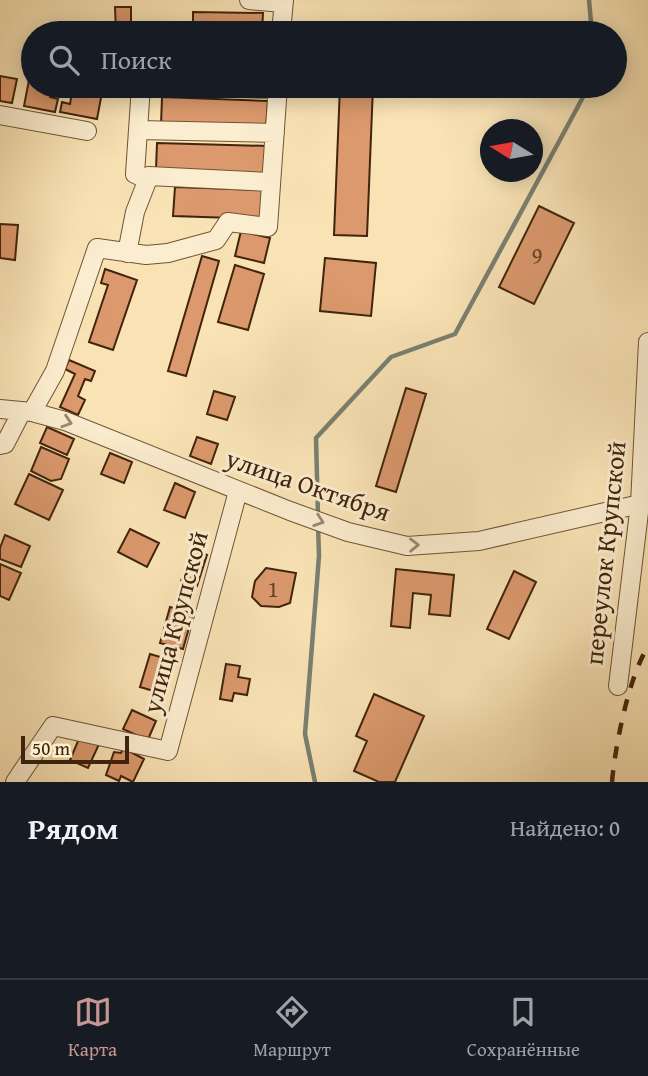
<!DOCTYPE html>
<html lang="ru">
<head>
<meta charset="utf-8">
<style>
	body { margin:0; font-family:"Gentium Book Plus",serif; background:#242831; color:#f1f3f6 }
	.compass { position:absolute; left:480px; top:119px; width:63px; height:63px; border-radius:50%; background:#171b24; box-shadow:0 4px 18px #0003; rotate:281deg }
	.scale { position:absolute; left:21px; bottom:18px; width:108px; box-sizing:border-box; padding-left:7px; border:4px solid #41240c; border-top:0; font-size:19px; line-height:24px; white-space:nowrap; color:#41240c; -webkit-text-stroke:5px #fbedcf; paint-order:stroke }
	.list { margin:0; padding:0; list-style:none }
	h2 { display:flex; justify-content:space-between; align-items:center; height:91px; margin:0; padding:0 28px; font-size:30px }
	h2 small { font-size:23px; font-weight:400; color:#9ea1a6 }
	.icon { flex:none; width:38px; height:38px; fill:none; stroke:currentColor; stroke-width:2; stroke-linecap:round; stroke-linejoin:round }
	.map { position:relative; flex:none; width:648px; height:782px; overflow:hidden }
	.search { position:absolute; background:#171b24; box-shadow:0 4px 18px #0003; left:21px; right:21px; top:21px; height:77px; display:flex; align-items:center; gap:18px; box-sizing:border-box; padding:0 24px; border-radius:38px; color:#9ea1a6; font-size:26px }
	.sheet { height:196px; background:#171b24 }
	nav { display:flex; justify-content:space-around; align-items:center; box-sizing:border-box; height:98px; border-top:2px solid #363941; background:#171b24; font-size:19px; color:#9ea1a6 }
	nav a { display:grid; justify-items:center; gap:4px }
	nav .on { color:#c59692 }
	.map>svg:first-child { display:block }
	.lines { fill:none; stroke-linecap:round; stroke-linejoin:round }
	.stream { stroke:#7a8072; stroke-width:4.5 }
	.building { fill:#db996d; stroke:#41240c; stroke-width:2 }
	.minor-casing { stroke:#6f5436; stroke-width:20 }
	.minor { stroke:#fbedcf; stroke-width:18 }
	.rail { stroke:#41240c; stroke-width:4.5; stroke-dasharray:12 12; stroke-linecap:butt }
	.oneway { stroke:#9e886e }
	.labels { text-anchor:middle; stroke-width:6; stroke-linejoin:round; paint-order:stroke }
	.number-label { font-size:23px; fill:#684124 }
	.street-label { font-size:26px; fill:#41240c; stroke:#fbedcf }
</style>
</head>
<body>
<div class="map">
<svg width="648" height="782" viewBox="0 0 648 782">
	<rect width="100%" height="100%" fill="#f9e3b5"/>
	<filter id="stains"><feTurbulence type="fractalNoise" baseFrequency=".00286" numOctaves="4"/><feColorMatrix values="0 0 0 0 .2 0 0 0 0 .09 0 0 0 0 .02 0 0 0 .5 -.17"/></filter>
	<radialGradient id="worn" r=".72"><stop offset=".6" stop-color="#630" stop-opacity="0"/><stop offset="1" stop-color="#630" stop-opacity=".3"/></radialGradient>
	<g class="lines">
		<!-- stream -->
		<path class="stream" d="M589 0 592 33
			M318 516 316 438 391 357 455 334 589 86
			M315 782 305 734 319 556 318 525"/>
	</g>
	<!-- building -->
	<path class="building" d="M115 7H131V33H116Z
		M193 12 263 13 262 33H193Z
		M0 76 17 79 12 103 0 101Z
		M29 80H33V86H52L50 97 58 99 55 112 24 106Z
		M73 86 103 87 97 119 60 112 62 102 70 104Z
		M340 86H373L367 236 334 235Z
		M162 97 268 101 266 130 161 125Z
		M157 143 268 146V174L156 169Z
		M175 187 262 190 261 219 173 216Z
		M539 206 574 223 534 304 499 287Z
		M0 224 18 225 15 260 0 258Z
		M241 231 270 238 264 263 235 256Z
		M202 256 219 261 186 376 168 371Z
		M325 258 376 263 371 316 320 311Z
		M235 265 264 274 248 330 218 322Z
		M105 269 137 280 113 350 89 342 108 285 101 283Z
		M69 360 95 371 91 381 85 379 78 396 85 400 78 415 60 407 75 374 65 369Z
		M406 388 426 394 396 492 376 486Z
		M214 391 235 397 227 420 207 414Z
		M47 427 74 439 67 455 40 443Z
		M197 437 218 444 211 464 190 456Z
		M41 447 69 459 61 479 51 481 31 471Z
		M110 453 132 462 124 483 101 474Z
		M29 474 63 490 49 520 15 504Z
		M175 483 195 492 185 518 164 510Z
		M130 529 159 543 147 567 118 552Z
		M5 535 30 546 21 567 0 559V548Z
		M191 550 207 555 197 586 181 581Z
		M0 564 21 573 9 600 0 596Z
		M266 568 296 573 290 603 279 607 261 606 252 597 255 581Z
		M396 569 454 575 450 616 429 614 431 595 413 593 410 628 391 626Z
		M514 571 536 582 509 639 487 629Z
		M170 607 193 614 183 649 160 643Z
		M150 654 174 661 164 694 140 687Z
		M226 664 240 666 238 677 250 679 247 695 234 693 232 701 220 699Z
		M374 694 424 716 395 782H379L354 771 367 741 356 736Z
		M132 710 156 721 146 744 147 740 123 729Z
		M81 734 100 742 88 768 70 760Z
		M123 748 144 759 133 782 121 776 119 781 106 775 114 752 121 753Z"/>
	<g class="lines">
		<defs>
			<path id="minor" d="M249 0 282 3
				M281 33 284 0
				M0 115 87 131
				M138 130 141 86 278 89
				M148 180 135 174 138 130 275 133
				M127 253 135 212 149 176 271 182
				M0 409 32 412 65 421 290 511 348 532 407 546 479 541 640 504H648
				M32 412 55 371 97 248 146 255 168 253 216 240 228 222 268 227 278 86
				M0 445 5 444 22 411
				M618 686 640 504 648 342
				M15 782 53 726 168 751 238 491"/>
		</defs>
		<!-- minor casing -->
		<use href="#minor" class="minor-casing"/>
		<!-- minor -->
		<use href="#minor" class="minor"/>
		<!-- rail -->
		<path class="rail" d="M612 782C615 747 629 675 648 647"/>
	</g>
	<!-- one-way arrows -->
	<defs><path id="oneway-chevron" d="M-2-3.5L2.5 0L-2 3.5" fill="none" stroke-width="1.6" stroke-linecap="round" stroke-linejoin="round" transform="scale(1.75)"/></defs>
	<g class="oneway">
		<use href="#oneway-chevron" transform="translate(67 422) rotate(18)"/>
		<use href="#oneway-chevron" transform="translate(319 521) rotate(19)"/>
		<use href="#oneway-chevron" transform="translate(414 545) rotate(-1)"/>
	</g>
	<g class="labels">
		<!-- number labels -->
		<g class="number-label">
			<text x="537" y="263">9</text>
			<text x="273" y="597">1</text>
		</g>
		<!-- street labels -->
		<g class="street-label">
			<text transform="translate(308 485) rotate(19)" y="9">улица Октября</text>
			<text transform="translate(605 553) rotate(-84)" y="9">переулок Крупской</text>
			<text transform="translate(175 622) rotate(-75)" y="9">улица Крупской</text>
		</g>
	</g>
	<rect width="100%" height="100%" filter="url(#stains)"/>
	<rect width="100%" height="100%" fill="url(#worn)"/>
</svg>
<svg class="compass" viewBox="-18 -18 36 36"><path d="M0-13l5 13h-10z" fill="#e53935"/><path d="M0 13l5-13h-10z" fill="#9ea1a6"/></svg>
<div class="scale">50 m</div>
<div class="search"><svg class="icon" aria-label="search" viewBox="0 0 24 24"><circle cx="10" cy="10" r="6"/><path d="M15 15l6 6"/></svg>Поиск</div>
</div>
<section class="sheet">
<h2>Рядом<small>Найдено: 0</small></h2>
<ul class="list">
</ul>
</section>
<nav>
<a class="on"><svg class="icon" aria-label="map" viewBox="0 0 24 24"><path d="M3 6l6-2 6 2 6-2v14l-6 2-6-2-6 2zM9 4v14M15 6v14"/></svg>Карта</a>
<a><svg class="icon" aria-label="directions" viewBox="0 0 24 24"><path d="M12 3l9 9-9 9-9-9zM9 14v-3h6M13 9l2 2-2 2"/></svg>Маршрут</a>
<a><svg class="icon" aria-label="saved" viewBox="0 0 24 24"><path d="M7 4h10v16l-5-4-5 4z"/></svg>Сохранённые</a>
</nav>
</body>
</html>
